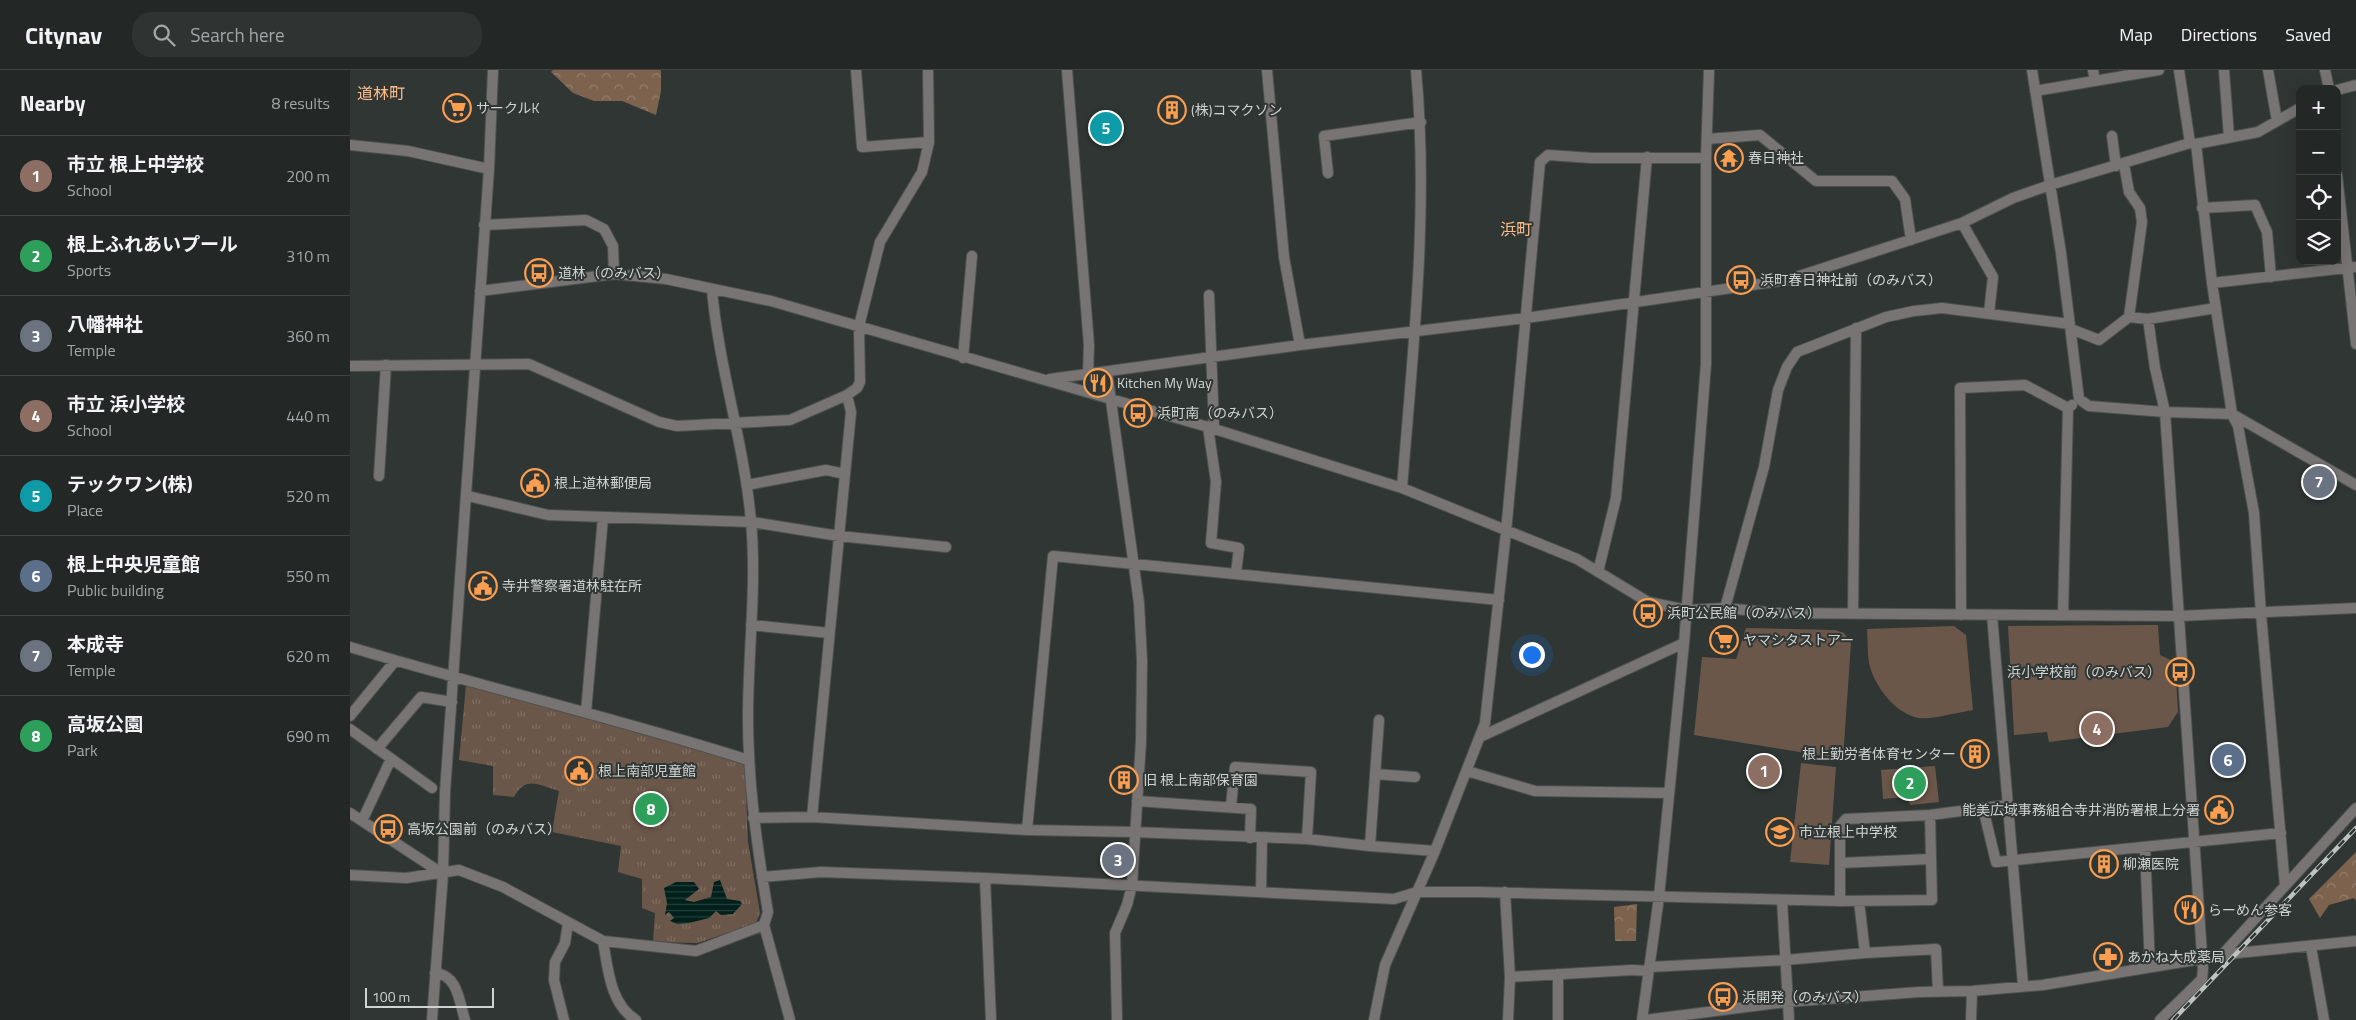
<!DOCTYPE html>
<html lang="en">
<head>
<meta charset="utf-8">
<style>
	body { margin:0; font-family:"Titillium Web","Noto Sans JP",sans-serif; background:#2f3433; color:#f1f3f6 }
	.controls { position:absolute; right:15px; top:15px; display:grid; overflow:hidden; border-radius:10px; box-shadow:0 5px 20px #0002 }
	.controls button { width:45px; height:45px; display:grid; place-items:center; padding:0; border:0; border-bottom:1px solid #404444; background:#232827; color:#f1f3f6; font:25px sans-serif }
	.scale { position:absolute; left:15px; bottom:12px; width:129px; box-sizing:border-box; padding-left:5px; border:2px solid #cfd3d2; border-top:0; font-size:14px; line-height:18px; white-space:nowrap; color:#cfd3d2; -webkit-text-stroke:4px #2f3634; paint-order:stroke }
	.you { position:absolute; left:1181px; top:584px; width:18px; height:18px; margin:-12px; border:4px solid #fff; border-radius:50%; background:#1a73e8; box-shadow:0 0 0 8px #1a73e833 }
	.badge { display:grid; place-items:center; width:32px; height:32px; border-radius:50%; background:#ea580c; color:#fff; font-size:16px; font-weight:700 }
	.pin { position:absolute; translate:-50% -50%; border:2px solid #fff; box-shadow:0 1px 5px #0006 }
	.list { margin:0; padding:0; list-style:none }
	h2 { display:flex; justify-content:space-between; align-items:center; height:65px; margin:0; padding:0 20px; font-size:21px }
	h2 small { font-size:16px; font-weight:400; color:#a3a6a7 }
	.list li { display:grid; grid-template-columns:32px 1fr auto; gap:15px; align-items:center; box-sizing:border-box; height:80px; padding:0 20px; border-top:1px solid #404444 }
	.list b { display:block; font-size:19px; white-space:nowrap }
	.list p { margin:0; font-size:16px; white-space:nowrap; color:#a3a6a7 }
	.list em { font-size:16px; font-style:normal; color:#a3a6a7 }
	.icon { flex:none; width:28px; height:28px; fill:none; stroke:currentColor; stroke-width:2; stroke-linecap:round; stroke-linejoin:round }
	.map { position:relative; flex:none; width:2006px; height:950px; overflow:hidden }
	header { display:flex; align-items:center; gap:30px; box-sizing:border-box; height:70px; padding:0 25px; background:#232827; border-bottom:1px solid #404444 }
	header strong { font-size:24px }
	nav { display:flex; gap:28px; margin-inline-start:auto; font-size:18px }
	.search { width:350px; height:45px; background:#2f3433; display:flex; align-items:center; gap:12px; box-sizing:border-box; padding:0 18px; border-radius:20px; color:#a3a6a7; font-size:19px }
	main { display:flex }
	aside { flex:1; background:#232827 }
	.map>svg:first-child { display:block }
	.forest { fill:url(#forest-crowns) }
	.park { fill:url(#park-tufts) }
	.garden { fill:#6b5749 }
	.water { fill:url(#water-rules) }
	.lines { fill:none; stroke-linecap:round; stroke-linejoin:round }
	.minor-casing { stroke:#4c5250; stroke-width:12 }
	.minor { stroke:#777473; stroke-width:10 }
	.rail-casing { stroke:#bec2c1; stroke-width:4.5 }
	.rail { stroke:#2f3634; stroke-width:2.5; stroke-dasharray:8; stroke-linecap:butt }
	.labels { text-anchor:middle; stroke-width:4; stroke-linejoin:round; paint-order:stroke }
	.poi-label { font-size:14px; fill:#cfd3d2; stroke:#2f3634; text-anchor:start }
	.quarter-label { font-size:16px; fill:#fdbb89; stroke:#2f3634 }
</style>
</head>
<body>
<header>
<strong>Citynav</strong>
<div class="search"><svg class="icon" aria-label="search" viewBox="0 0 24 24"><circle cx="10" cy="10" r="6"/><path d="M15 15l6 6"/></svg>Search here</div>
<nav><a>Map</a><a>Directions</a><a>Saved</a></nav>
</header>
<main>
<aside>
<h2>Nearby<small>8 results</small></h2>
<ul class="list">
<li><span class="badge" style="background:#8d6e63">1</span><div><b>市立 根上中学校</b><p>School</p></div><em>200 m</em></li>
<li><span class="badge" style="background:#2e9e5b">2</span><div><b>根上ふれあいプール</b><p>Sports</p></div><em>310 m</em></li>
<li><span class="badge" style="background:#6b7280">3</span><div><b>八幡神社</b><p>Temple</p></div><em>360 m</em></li>
<li><span class="badge" style="background:#8d6e63">4</span><div><b>市立 浜小学校</b><p>School</p></div><em>440 m</em></li>
<li><span class="badge" style="background:#0f9aa8">5</span><div><b>テックワン(株)</b><p>Place</p></div><em>520 m</em></li>
<li><span class="badge" style="background:#5c6f8a">6</span><div><b>根上中央児童館</b><p>Public building</p></div><em>550 m</em></li>
<li><span class="badge" style="background:#6b7280">7</span><div><b>本成寺</b><p>Temple</p></div><em>620 m</em></li>
<li><span class="badge" style="background:#2e9e5b">8</span><div><b>高坂公園</b><p>Park</p></div><em>690 m</em></li>
</ul>
</aside>
<div class="map">
<svg width="2006" height="950" viewBox="0 0 2006 950">
	<defs>
		<pattern id="forest-crowns" width="20" height="18" patternUnits="userSpaceOnUse" patternTransform="scale(1.25)"><rect width="20" height="18" fill="#7d624d"/><path d="M2 6a3 3 0 1 1 6 0M12 15a3 3 0 1 1 6 0" fill="none" stroke="#947f6e"/></pattern>
		<pattern id="park-tufts" width="24" height="20" patternUnits="userSpaceOnUse" patternTransform="scale(1.25)"><rect width="24" height="20" fill="#6b5749"/><path d="M3 7l-1-3M5 7V3M7 7l1-3M15 17l-1-3M17 17v-4M19 17l1-3" fill="none" stroke="#7f6e62"/></pattern>
		<pattern id="water-rules" width="6" height="5" patternUnits="userSpaceOnUse" patternTransform="scale(1.25)"><rect width="6" height="5" fill="#01201b"/><path d="M0 2.5h6" fill="none" stroke="#25403b"/></pattern>
	</defs>
	<rect width="100%" height="100%" fill="#2f3634"/>
	<!-- forest -->
	<path class="forest" d="M203 0H311V21L306 45 272 31H244L223 23 201 2Z
		M2006 782V831L2004 828 1979 835 1970 848 1959 829Z
		M1287 834 1286 871H1265L1264 837Z"/>
	<!-- park -->
	<path class="park" d="M116 615 388 689 395 697 398 772 410 843 406 853 348 873 303 872 305 843 292 838V809L268 802 271 776 202 762 209 721C188 715 176 705 164 727L143 725V696L109 690Z"/>
	<!-- garden -->
	<path class="garden" d="M1808 555 1810 585 1825 592 1828 642 1818 657 1699 672 1697 662 1664 665 1658 556Z
		M1604 556 1616 565 1623 640C1610 642 1580 650 1569 648 1546 644 1526 618 1520 597 1517 586 1518 571 1517 559Z
		M1396 558 1485 560 1494 563 1501 573 1493 689 1344 665 1352 587 1386 589Z
		M1451 693 1486 697 1479 795 1440 792Z
		M1585 696 1589 732 1560 735 1558 727 1533 729 1531 700Z"/>
	<!-- water -->
	<path class="water" d="M370 810 377 829 390 831 392 834 383 844 371 845 366 841 359 848 339 853 327 854 320 851 324 848 319 842 315 845 317 833 314 818 326 812H344L349 819 335 830 344 832 361 827 364 812Z"/>
	<g class="lines">
		<defs>
			<path id="minor" d="M506 0 512 77 579 72
				M717 0 739 275 738 304
				M917 0 934 187 950 275
				M1682 0 1711 183 1729 329 1739 336 1815 342 1882 344 2006 415
				M1743 0 1745 11
				M1829 0 1840 73
				M1874 0 1879 67
				M1918 0 1927 51
				M1975 0 1979 19
				M1987 20 2006 15
				M1685 21 1809 0
				M1762 66 1766 96
				M1357 69 1410 65 1466 111H1542L1555 129 1561 170
				M1846 74 1862 213 1882 344 1888 356 1904 443 1911 544 1935 816
				M0 75 58 81 139 99
				M1774 94 1779 122 1790 138 1792 152 1779 247
				M978 103 974 66 1071 52
				M1987 105 2006 274
				M1852 138 1905 135 1917 162 1921 207
				M1612 153 1643 207 1639 243
				M134 155 236 150 254 159 263 176 264 204
				M1862 213 2006 197
				M362 220C369 298 394 373 401 451 407 515 398 582 398 647 398 713 407 777 418 842L414 855 440 950
				M130 221 264 204 316 209 421 231 858 357 1052 418 1227 489 1298 532 1337 540 1375 538 1425 543 1829 546 2006 538
				M859 225 864 358
				M1798 249 1805 298 1815 342 1853 899 1852 909 1810 950
				M1721 259 1749 270 1779 247 1798 249 1866 238
				M613 288 622 186
				M0 296 179 294 309 352 327 356 440 350 497 325 507 318 510 312 509 256 530 172 572 102 579 72 578 0
				M757 302 789 533 792 591 791 671 782 815 777 835 765 863 767 950
				M700 309 950 275 1176 248 1437 210 1612 153 1663 128 1700 115 1840 73 1846 74 1908 62 1950 38
				M858 357 866 412 861 473 889 478 886 503
				M29 406 36 295
				M397 415 476 400 495 404
				M1052 418C1063 279 1079 140 1066 0
				M118 426 198 445 402 452 489 466 596 477
				M1248 502 1266 428 1297 87
				M1375 538 1414 397 1428 320 1437 297 1447 282 1536 247 1564 241 1592 238 1720 254
				M1503 544 1506 258
				M1611 545 1610 318 1675 315 1718 338
				M1642 545 1673 915
				M1713 545 1718 338 1722 335
				M401 555 479 563
				M0 577C132 617 267 648 398 690
				M236 642 253 447
				M0 646 45 591
				M0 659 82 718
				M1130 667 1334 573
				M27 679 71 627 102 632
				M1117 701 1185 721 1319 723
				M1025 704 1065 707
				M787 731 901 739 900 768
				M881 736 885 697 961 702 957 769
				M1633 738 1646 792 1931 763
				M0 743 93 804
				M462 747 501 342 497 325
				M403 748 462 747 677 760 784 762 957 769 1020 776 1085 781
				M12 751 41 689
				M677 760 703 486 1149 530
				M1020 776 1029 650
				M1795 778 1800 897
				M1490 793 1581 789
				M0 805 56 808 109 800 153 817 253 871C258 899 260 934 286 950
				M412 807 471 802 635 808 1044 829 1067 822H1128L1490 831V756L1496 749 1580 745 1657 735
				M635 808 641 950
				M911 822 912 768
				M1155 822 1160 907 1158 950
				M1432 830 1439 950
				M1490 831 1582 830 1580 745
				M1509 831 1515 883 1586 879 1588 921
				M253 871 346 881 414 855
				M1961 877 1974 950
				M1872 885 2006 738
				M1300 897 1435 890 1515 883
				M85 903C108 905 109 931 115 950
				M1160 907 1282 900 1299 901
				M82 950 93 804 95 722 139 99 143 0
				M214 950 204 910 205 892 215 873 218 853
				M1024 950 1035 895 1085 781 1135 653 1156 462 1190 92 1198 85 1242 88H1356
				M1208 950V904
				M1292 950 1309 827 1334 573 1356 294V88L1359 0
				M1295 950 1436 932 1569 922 1622 921 1693 915 1887 883 2006 871
				M1621 950 1622 921"/>
		</defs>
		<!-- minor casing -->
		<use href="#minor" class="minor-casing"/>
		<!-- minor -->
		<use href="#minor" class="minor"/>
		<defs>
			<path id="rail" d="M1823 950 2006 758"/>
		</defs>
		<!-- rail casing -->
		<use href="#rail" class="rail-casing"/>
		<!-- rail -->
		<use href="#rail" class="rail"/>
	</g>
	<!-- icons -->
	<defs>
		<symbol id="supermarket-ring" viewBox="-11 -11 22 22"><circle r="9.5" fill="#2f3634" stroke="#fb9e50" stroke-width="1.5"/><path d="M-6-5.5h2.5l.6 2H6L4.5 2H-2.5L-4.4-4H-6ZM-1.5 3.2a1.3 1.3 0 1 0 .1 0ZM3 3.2a1.3 1.3 0 1 0 .1 0Z" fill="#fb9e50"/></symbol>
		<symbol id="building-ring" viewBox="-11 -11 22 22"><circle r="9.5" fill="#2f3634" stroke="#fb9e50" stroke-width="1.5"/><path d="M-4-6H4V6H1V3H-1V6H-4ZM-2.5-4.3h1.7v1.8h-1.7ZM.8-4.3h1.7v1.8H.8ZM-2.5-1h1.7V.8h-1.7ZM.8-1h1.7V.8H.8Z" fill="#fb9e50"/></symbol>
		<symbol id="temple-ring" viewBox="-11 -11 22 22"><circle r="9.5" fill="#2f3634" stroke="#fb9e50" stroke-width="1.5"/><path d="M0-6L5-2H3V0L6.5 2.5H4V6H1.5V3h-3V6H-4V2.5H-6.5L-3 0V-2H-5Z" fill="#fb9e50"/></symbol>
		<symbol id="bus-ring" viewBox="-11 -11 22 22"><circle r="9.5" fill="#2f3634" stroke="#fb9e50" stroke-width="1.5"/><path d="M-5-6H5V4H4V6H2V4H-2V6H-4V4H-5ZM-3.5-4V0h7V-4ZM-3.5 1.2v1.5H-2V1.2ZM2 1.2v1.5H3.5V1.2Z" fill="#fb9e50"/></symbol>
		<symbol id="restaurant-ring" viewBox="-11 -11 22 22"><circle r="9.5" fill="#2f3634" stroke="#fb9e50" stroke-width="1.5"/><path d="M-5-6h1v4h1v-4h1v4h1v-4h1v5L-1.5 .5V6h-2V.5L-5-1ZM5-6V6H3V1.5H1.5Q1.5-4 5-6Z" fill="#fb9e50"/></symbol>
		<symbol id="civic-ring" viewBox="-11 -11 22 22"><circle r="9.5" fill="#2f3634" stroke="#fb9e50" stroke-width="1.5"/><path d="M-.6-6.5H3V-4.5H.6V-3L4-1V1h2V6H-6V1h2V-1L-.6-3ZM-1.2 2.5V6h2.4V2.5Z" fill="#fb9e50"/></symbol>
		<symbol id="school-ring" viewBox="-11 -11 22 22"><circle r="9.5" fill="#2f3634" stroke="#fb9e50" stroke-width="1.5"/><path d="M0-5L7-2L0 1L-7-2ZM-4 1L0 2.5L4 1V4Q0 6-4 4Z" fill="#fb9e50"/></symbol>
		<symbol id="pharmacy-ring" viewBox="-11 -11 22 22"><circle r="9.5" fill="#2f3634" stroke="#fb9e50" stroke-width="1.5"/><path d="M-2-6h4v4h4v4h-4v4h-4v-4h-4v-4h4Z" fill="#fb9e50"/></symbol>
	</defs>
	<g fill-rule="evenodd">
		<use href="#supermarket-ring" x="91" y="22" width="32" height="32"/>
		<use href="#building-ring" x="806" y="24" width="32" height="32"/>
		<use href="#temple-ring" x="1363" y="72" width="32" height="32"/>
		<use href="#bus-ring" x="173" y="187" width="32" height="32"/>
		<use href="#bus-ring" x="1375" y="194" width="32" height="32"/>
		<use href="#restaurant-ring" x="732" y="297" width="32" height="32"/>
		<use href="#bus-ring" x="772" y="327" width="32" height="32"/>
		<use href="#civic-ring" x="169" y="397" width="32" height="32"/>
		<use href="#civic-ring" x="117" y="500" width="32" height="32"/>
		<use href="#bus-ring" x="1282" y="527" width="32" height="32"/>
		<use href="#supermarket-ring" x="1358" y="554" width="32" height="32"/>
		<use href="#bus-ring" x="1814" y="586" width="32" height="32"/>
		<use href="#building-ring" x="1609" y="668" width="32" height="32"/>
		<use href="#civic-ring" x="213" y="685" width="32" height="32"/>
		<use href="#building-ring" x="758" y="694" width="32" height="32"/>
		<use href="#civic-ring" x="1853" y="724" width="32" height="32"/>
		<use href="#bus-ring" x="22" y="743" width="32" height="32"/>
		<use href="#school-ring" x="1414" y="746" width="32" height="32"/>
		<use href="#building-ring" x="1738" y="778" width="32" height="32"/>
		<use href="#restaurant-ring" x="1823" y="824" width="32" height="32"/>
		<use href="#pharmacy-ring" x="1742" y="871" width="32" height="32"/>
		<use href="#bus-ring" x="1357" y="911" width="32" height="32"/>
	</g>
	<g class="labels">
		<!-- poi labels -->
		<g class="poi-label">
			<text x="126" y="43">サークルK</text>
			<text x="841" y="45">(株)コマクソン</text>
			<text x="1398" y="93">春日神社</text>
			<text x="208" y="208">道林（のみバス）</text>
			<text x="1410" y="215">浜町春日神社前（のみバス）</text>
			<text x="767" y="318">Kitchen My Way</text>
			<text x="807" y="348">浜町南（のみバス）</text>
			<text x="204" y="418">根上道林郵便局</text>
			<text x="152" y="521">寺井警察署道林駐在所</text>
			<text x="1317" y="548">浜町公民館（のみバス）</text>
			<text x="1393" y="575">ヤマシタストアー</text>
			<text x="1811" y="607" text-anchor="end">浜小学校前（のみバス）</text>
			<text x="1606" y="689" text-anchor="end">根上勤労者体育センター</text>
			<text x="248" y="706">根上南部児童館</text>
			<text x="793" y="715">旧 根上南部保育園</text>
			<text x="1850" y="745" text-anchor="end">能美広域事務組合寺井消防署根上分署</text>
			<text x="57" y="764">高坂公園前（のみバス）</text>
			<text x="1449" y="767">市立根上中学校</text>
			<text x="1773" y="799">柳瀬医院</text>
			<text x="1858" y="845">らーめん参客</text>
			<text x="1777" y="892">あかね大成薬局</text>
			<text x="1392" y="932">浜開発（のみバス）</text>
		</g>
		<!-- quarter labels -->
		<g class="quarter-label">
			<text x="31" y="29">道林町</text>
			<text x="1166" y="165">浜町</text>
		</g>
	</g>
</svg>
<div class="controls">
<button>+</button>
<button>−</button>
<button><svg class="icon" aria-label="locate" viewBox="0 0 24 24"><circle cx="12" cy="12" r="6"/><path d="M12 2v4M12 18v4M2 12h4M18 12h4"/></svg></button>
<button><svg class="icon" aria-label="layers" viewBox="0 0 24 24"><path d="M12 4l9 5-9 5-9-5zM3 14l9 5 9-5"/></svg></button>
</div>
<div class="scale">100 m</div>
<div class="you"></div>
<div class="pin badge" style="left:1414px;top:701px;background:#8d6e63">1</div>
<div class="pin badge" style="left:1560px;top:713px;background:#2e9e5b">2</div>
<div class="pin badge" style="left:768px;top:790px;background:#6b7280">3</div>
<div class="pin badge" style="left:1747px;top:659px;background:#8d6e63">4</div>
<div class="pin badge" style="left:756px;top:58px;background:#0f9aa8">5</div>
<div class="pin badge" style="left:1878px;top:690px;background:#5c6f8a">6</div>
<div class="pin badge" style="left:1969px;top:412px;background:#6b7280">7</div>
<div class="pin badge" style="left:301px;top:739px;background:#2e9e5b">8</div>
</div>
</main>
</body>
</html>
